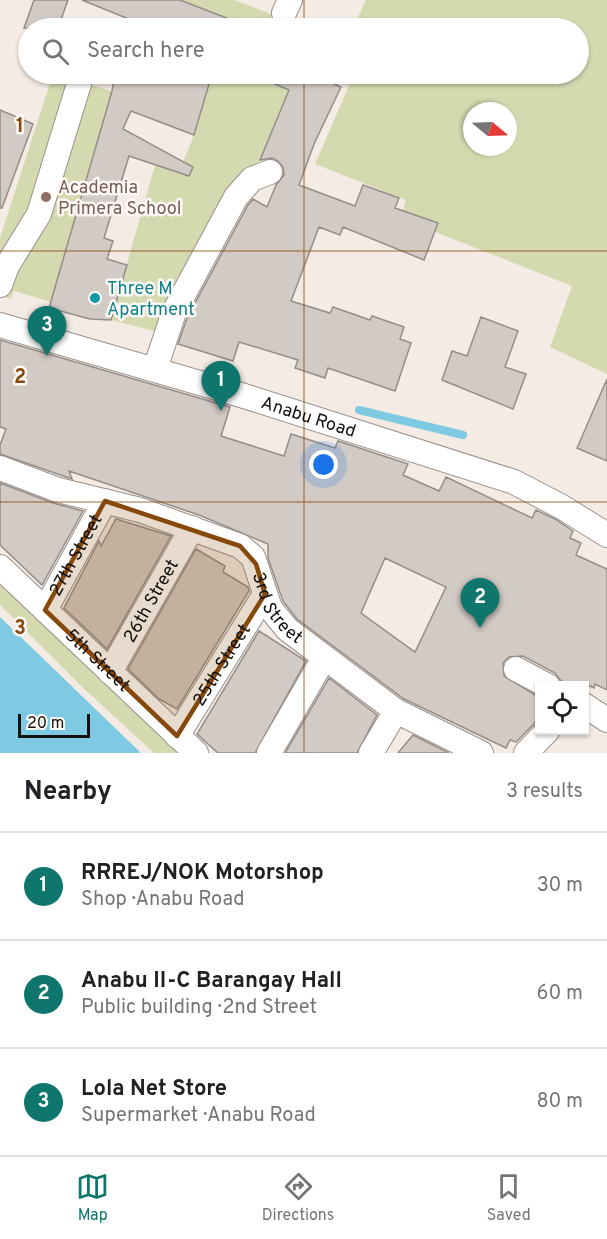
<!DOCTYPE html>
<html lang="en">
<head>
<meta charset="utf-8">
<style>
	body { margin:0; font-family:Overpass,sans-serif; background:#f6f6f6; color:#202124 }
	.controls { position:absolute; right:18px; bottom:18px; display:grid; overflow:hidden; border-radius:0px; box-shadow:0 2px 4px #0004 }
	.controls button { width:54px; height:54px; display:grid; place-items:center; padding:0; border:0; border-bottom:2px solid #e0e0e0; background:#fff; color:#202124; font:30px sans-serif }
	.compass { position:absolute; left:463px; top:102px; width:54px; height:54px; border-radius:50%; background:#fff; box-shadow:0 2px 4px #0004; rotate:109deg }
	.scale { position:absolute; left:18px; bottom:15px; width:72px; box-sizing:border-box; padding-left:6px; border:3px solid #14110f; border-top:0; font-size:16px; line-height:21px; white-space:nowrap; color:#14110f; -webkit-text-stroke:4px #fff9f6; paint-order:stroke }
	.you { position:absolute; left:324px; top:465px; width:21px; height:21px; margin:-15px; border:4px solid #fff; border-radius:50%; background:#1a73e8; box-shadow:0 0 0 9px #1a73e833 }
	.badge { display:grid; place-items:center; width:39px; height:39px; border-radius:50%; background:#0f766e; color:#fff; font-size:20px; font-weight:700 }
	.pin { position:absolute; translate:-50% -50px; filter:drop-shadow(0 2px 3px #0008) }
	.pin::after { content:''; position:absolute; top:32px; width:21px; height:18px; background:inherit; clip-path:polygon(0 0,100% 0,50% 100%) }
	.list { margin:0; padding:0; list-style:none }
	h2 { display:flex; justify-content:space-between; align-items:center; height:78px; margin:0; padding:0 24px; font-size:26px }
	h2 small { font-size:20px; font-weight:400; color:#757577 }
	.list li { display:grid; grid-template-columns:39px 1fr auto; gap:18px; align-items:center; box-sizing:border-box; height:108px; padding:0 24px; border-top:2px solid #e0e0e0 }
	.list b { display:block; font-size:22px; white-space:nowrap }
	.list p { margin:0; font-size:20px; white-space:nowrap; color:#757577 }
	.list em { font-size:20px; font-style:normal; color:#757577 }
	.icon { flex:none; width:33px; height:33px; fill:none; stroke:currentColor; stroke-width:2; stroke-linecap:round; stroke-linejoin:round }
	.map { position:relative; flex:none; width:607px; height:753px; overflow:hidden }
	.search { position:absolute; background:#fff; box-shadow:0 2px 4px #0004; left:18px; right:18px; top:18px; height:66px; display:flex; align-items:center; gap:15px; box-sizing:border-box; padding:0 21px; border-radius:33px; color:#757577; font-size:22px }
	.sheet { height:402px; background:#fff }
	nav { display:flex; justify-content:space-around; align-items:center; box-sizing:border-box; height:84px; border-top:2px solid #e0e0e0; background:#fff; font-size:16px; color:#757577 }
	nav a { display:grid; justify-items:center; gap:3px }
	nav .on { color:#0f766e }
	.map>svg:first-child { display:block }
	.green { fill:#d4d9b0; fill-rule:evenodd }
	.water { fill:#7dcae2 }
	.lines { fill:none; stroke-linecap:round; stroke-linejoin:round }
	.stream { stroke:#7dcae2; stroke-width:8 }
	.building { fill:#d2cac4; stroke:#958d87; stroke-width:1.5; fill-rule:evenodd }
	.minor-casing { stroke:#9a918c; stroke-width:26 }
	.minor { stroke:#fff; stroke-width:24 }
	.marked { fill:#87490b; fill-opacity:0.2; stroke:#87490b; stroke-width:4.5; stroke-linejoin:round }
	.grid { fill:none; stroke:#87490b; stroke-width:1.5; stroke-opacity:0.55 }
	.education-dot { fill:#8d6e63; stroke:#fff9f6; stroke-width:2 }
	.culture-dot { fill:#0f9aa8; stroke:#fff9f6; stroke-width:2 }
	.labels { text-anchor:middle; stroke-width:5; stroke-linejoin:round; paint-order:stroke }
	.education-label { font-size:18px; fill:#785e54; stroke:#fff9f6; text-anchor:start }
	.culture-label { font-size:18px; fill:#0d838f; stroke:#fff9f6; text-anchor:start }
	.street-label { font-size:18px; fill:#14110f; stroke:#fff9f6 }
	.grid-label { font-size:20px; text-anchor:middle; font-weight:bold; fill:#87490b; stroke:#fff9f6; stroke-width:5; stroke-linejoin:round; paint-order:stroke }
</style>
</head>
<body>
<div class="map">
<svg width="607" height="753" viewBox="0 0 607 753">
	<rect width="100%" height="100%" fill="#f4ebe5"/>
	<!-- green -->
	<path class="green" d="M180 0H235L307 28H224L227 18Z
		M366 0H607V374L550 347 572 286 400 218 406 200 315 164 354 74H578V28H353ZM472 111H508V147H472Z
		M53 74 112 91 51 302 14 291 11 299 0 296V238Z
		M212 74H297L260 160 246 172 158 332 111 320 155 165 179 172 196 130Z
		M0 579 181 753H154L80 685 0 605Z"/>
	<!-- water -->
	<path class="water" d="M0 617 141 753H0Z"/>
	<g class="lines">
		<!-- stream -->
		<path class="stream" d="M359 410 463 435"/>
	</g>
	<!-- building -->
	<path class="building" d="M34 0H68L58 28H24Z
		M82 0H180L250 27 140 28 141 24Z
		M115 74H212L194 135 131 111 123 129 193 167 189 176 129 156 104 238 113 241 107 259 127 265 111 320 90 319 49 308 112 91Z
		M251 74H311L341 87 314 144 299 185 355 206 363 185 399 198 395 208 438 223 424 260 343 227 340 235 319 227 291 301 330 313 333 307 370 320 372 316 404 327 400 339 411 343 395 391 328 368 325 378 295 368 298 360 239 342 233 361 178 344 187 318 248 205 253 199 267 207 276 185 284 175 283 167 278 161 272 158 260 160 289 90Z
		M0 110 33 124 2 208H0Z
		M481 317 518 331 505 367 526 374 513 409 442 380 452 351 467 356Z
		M0 340 230 407 221 436 284 456 291 434 335 448 338 441 408 464 403 475 439 491 446 477 532 518 536 510 555 519 573 531 570 538 581 543 576 555 607 569V690L595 684 594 688 586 684 585 688V686H565L555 673 523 656 509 657 503 663 504 676 540 698V712L534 724 516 742 510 740 506 748 404 699 297 619 283 601 268 558V544L199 515 69 471 72 479 0 454V445L6 429 0 427ZM385 558 446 587 415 652 361 613Z
		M607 379V461L577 448Z
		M0 483 53 503 83 511 42 585 0 545Z
		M116 519 171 536 107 649 64 608 99 541 101 546Z
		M196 549 225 566 223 572 248 587 249 591 177 709 159 699 128 669Z
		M259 631 306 661 255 753H218L197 734Z
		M329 678 377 715 357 753H285Z
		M413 735 449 753H398Z"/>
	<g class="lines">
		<defs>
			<g id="minor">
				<path d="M284 13 290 0"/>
				<path d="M0 285 7 266 39 214 82 74"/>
				<path id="s1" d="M0 325 241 395 514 482 562 507 607 535"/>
				<path d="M155 369 174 312 236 197 252 179 270 172"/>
				<path id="s2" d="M0 468 58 490 140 510 240 546 253 557 270 608 287 629 396 711 481 753"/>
				<path id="s3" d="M0 567 196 753"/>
				<path id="s4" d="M45 610 105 501"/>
				<path d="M516 669 548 686"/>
				<path id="s5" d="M110 672 192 528"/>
				<path d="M584 705 607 720"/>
				<path id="s6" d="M177 736 265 594"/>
				<path d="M269 753 324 658"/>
				<path d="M371 753 396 711"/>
				<path d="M526 753 548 730"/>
			</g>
		</defs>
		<!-- minor casing -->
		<use href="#minor" class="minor-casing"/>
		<!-- minor -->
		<use href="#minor" class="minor"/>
	</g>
	<!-- marked area -->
	<path class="marked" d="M105 501 240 546 256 564 265 594 177 736 45 610Z"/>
	<!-- grid -->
	<path class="grid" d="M304 0V28M304 74V753M0 251H607M0 502H607"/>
	<!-- markers -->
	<circle class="education-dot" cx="46" cy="197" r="6"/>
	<circle class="culture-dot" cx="95" cy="298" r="6"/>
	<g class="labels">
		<!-- education labels -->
		<g class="education-label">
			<text x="58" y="193">Academia<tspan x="58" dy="21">Primera School</tspan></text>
		</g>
		<!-- culture labels -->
		<g class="culture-label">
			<text x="107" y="294">Three M<tspan x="107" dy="21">Apartment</tspan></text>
		</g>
		<!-- street labels -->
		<g class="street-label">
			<text dy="6" stroke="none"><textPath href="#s1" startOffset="322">Anabu Road</textPath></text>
			<text dy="6" stroke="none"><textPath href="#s4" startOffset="63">27th Street</textPath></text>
			<text dy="6" stroke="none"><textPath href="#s5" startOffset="82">26th Street</textPath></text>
			<text dy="6" stroke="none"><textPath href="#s2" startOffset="327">3rd Street</textPath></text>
			<text dy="6" stroke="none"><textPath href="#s3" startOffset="135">5th Street</textPath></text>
			<text dy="6" stroke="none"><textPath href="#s6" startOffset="84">25th Street</textPath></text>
		</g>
	</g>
	<g class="grid-label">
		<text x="20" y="132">1</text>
		<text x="20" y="383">2</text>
		<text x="20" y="634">3</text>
	</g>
</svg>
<div class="controls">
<button><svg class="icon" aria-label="locate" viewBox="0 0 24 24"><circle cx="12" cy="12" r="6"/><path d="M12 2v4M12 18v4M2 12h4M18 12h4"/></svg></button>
</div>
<svg class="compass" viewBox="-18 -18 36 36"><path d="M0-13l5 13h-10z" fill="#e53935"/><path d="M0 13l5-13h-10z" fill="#757577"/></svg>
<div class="scale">20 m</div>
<div class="you"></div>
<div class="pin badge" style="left:221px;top:411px">1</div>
<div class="pin badge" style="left:480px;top:628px">2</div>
<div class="pin badge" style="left:47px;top:356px">3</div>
<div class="search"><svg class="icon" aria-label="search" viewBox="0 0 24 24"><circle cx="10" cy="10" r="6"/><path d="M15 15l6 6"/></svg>Search here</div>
</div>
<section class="sheet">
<h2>Nearby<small>3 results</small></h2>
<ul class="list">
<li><span class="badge">1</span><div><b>RRREJ/NOK Motorshop</b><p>Shop · Anabu Road</p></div><em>30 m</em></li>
<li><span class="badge">2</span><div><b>Anabu II-C Barangay Hall</b><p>Public building · 2nd Street</p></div><em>60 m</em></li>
<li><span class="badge">3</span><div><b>Lola Net Store</b><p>Supermarket · Anabu Road</p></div><em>80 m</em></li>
</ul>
</section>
<nav>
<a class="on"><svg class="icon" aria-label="map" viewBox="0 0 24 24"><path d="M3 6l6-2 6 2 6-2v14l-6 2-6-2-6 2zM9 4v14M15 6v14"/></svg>Map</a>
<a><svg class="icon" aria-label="directions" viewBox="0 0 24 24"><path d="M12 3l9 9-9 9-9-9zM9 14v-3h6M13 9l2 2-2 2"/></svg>Directions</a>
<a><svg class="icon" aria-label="saved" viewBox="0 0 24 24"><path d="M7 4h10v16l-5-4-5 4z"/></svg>Saved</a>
</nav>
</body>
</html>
